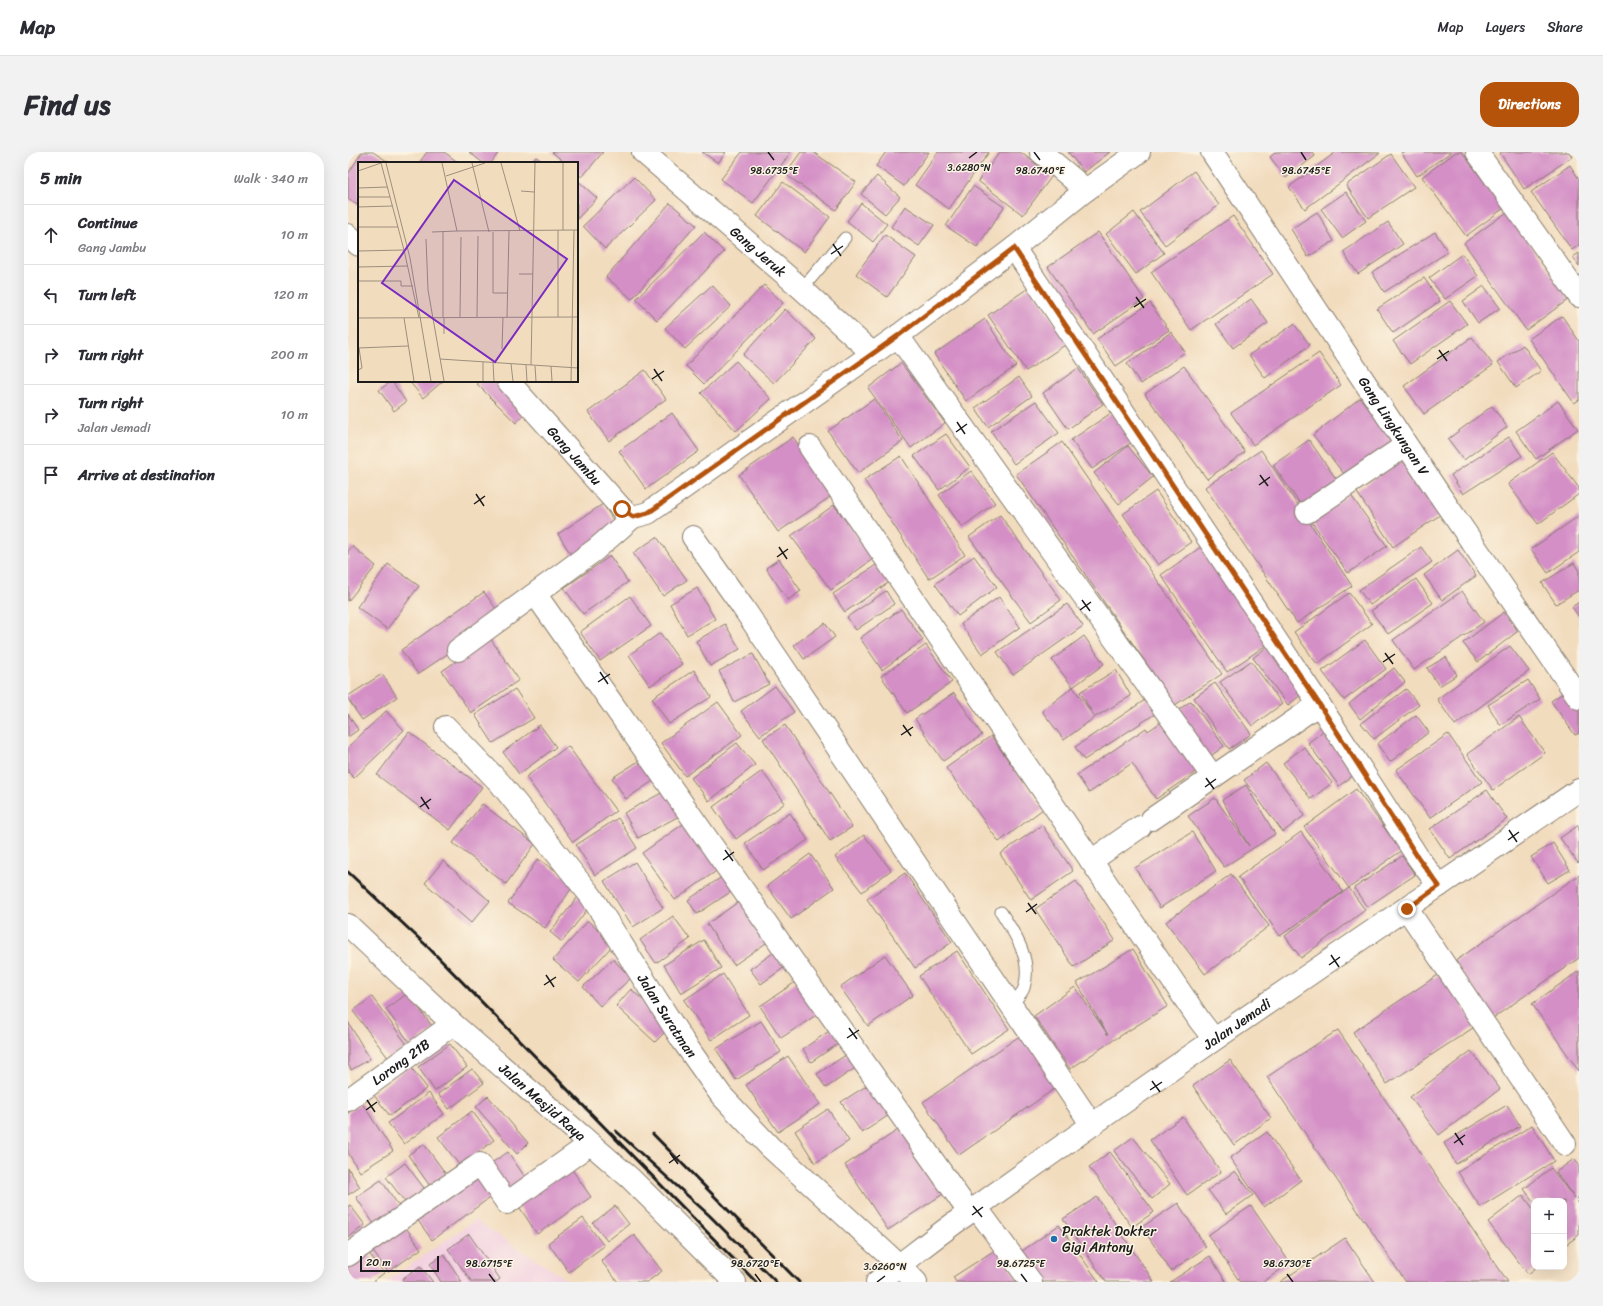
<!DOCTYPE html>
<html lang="en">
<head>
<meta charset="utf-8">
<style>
	body { margin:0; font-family:Sriracha,sans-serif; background:#f2f2f3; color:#2b2b33 }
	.controls { position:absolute; right:12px; bottom:12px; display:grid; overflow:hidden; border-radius:8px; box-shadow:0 4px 16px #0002 }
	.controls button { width:36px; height:36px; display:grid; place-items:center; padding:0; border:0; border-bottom:1px solid #e1e1e2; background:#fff; color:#2b2b33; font:20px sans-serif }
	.scale { position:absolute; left:12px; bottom:10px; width:79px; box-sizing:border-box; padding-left:4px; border:2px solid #1c1c1c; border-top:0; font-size:11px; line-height:14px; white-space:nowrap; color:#1c1c1c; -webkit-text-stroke:3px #fcf5e5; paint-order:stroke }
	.stop { position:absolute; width:12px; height:12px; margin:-9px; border:3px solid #b45309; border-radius:50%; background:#fff }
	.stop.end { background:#b45309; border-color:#fff; box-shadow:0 1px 4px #0008 }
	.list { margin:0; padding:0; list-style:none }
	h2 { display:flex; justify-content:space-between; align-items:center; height:52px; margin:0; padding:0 16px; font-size:17px }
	h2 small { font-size:13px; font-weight:400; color:#7c7c81 }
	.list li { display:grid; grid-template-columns:26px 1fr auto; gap:12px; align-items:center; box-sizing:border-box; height:60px; padding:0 16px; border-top:1px solid #e1e1e2 }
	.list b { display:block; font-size:15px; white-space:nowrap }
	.list p { margin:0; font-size:13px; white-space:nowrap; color:#7c7c81 }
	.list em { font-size:13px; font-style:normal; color:#7c7c81 }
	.icon { flex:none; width:22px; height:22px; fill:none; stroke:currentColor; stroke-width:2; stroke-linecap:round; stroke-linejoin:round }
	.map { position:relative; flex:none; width:1231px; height:1130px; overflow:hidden; border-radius:16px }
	header { display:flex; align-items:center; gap:24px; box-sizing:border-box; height:56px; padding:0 20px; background:#fff; border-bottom:1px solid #e1e1e2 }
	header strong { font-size:19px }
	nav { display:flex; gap:22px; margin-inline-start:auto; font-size:14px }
	.intro { display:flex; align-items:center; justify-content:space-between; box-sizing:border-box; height:96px; padding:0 24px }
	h1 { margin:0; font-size:28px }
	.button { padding:10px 18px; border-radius:16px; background:#b45309; color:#fff; font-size:14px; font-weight:700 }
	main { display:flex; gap:24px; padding:0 24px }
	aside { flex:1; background:#fff; border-radius:16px; box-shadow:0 4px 16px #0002 }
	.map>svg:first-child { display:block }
	.built { fill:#f2cfe1 }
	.building { fill:#d48fc6 }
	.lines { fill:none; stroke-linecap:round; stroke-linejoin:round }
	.service-casing { stroke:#877c6d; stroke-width:13 }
	.minor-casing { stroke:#877c6d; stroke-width:24 }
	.tertiary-casing { stroke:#877c6d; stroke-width:24 }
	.service { stroke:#fff; stroke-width:11 }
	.minor { stroke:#fff; stroke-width:22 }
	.tertiary { stroke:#fff; stroke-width:22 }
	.rail { stroke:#1c1c1c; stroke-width:3 }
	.route { stroke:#b45309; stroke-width:5 }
	.ticks { fill:none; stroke:#1c1c1c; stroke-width:1.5 }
	.poi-dot { fill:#1f6fb2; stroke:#fcf5e5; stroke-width:1.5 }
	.labels { text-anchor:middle; stroke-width:3; stroke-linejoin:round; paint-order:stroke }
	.street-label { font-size:14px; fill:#1c1c1c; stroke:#fcf5e5 }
	.poi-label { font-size:14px; fill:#1c1c1c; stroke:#fcf5e5; text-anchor:start }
	.inset-road { fill:none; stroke:#9c8f7d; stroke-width:1 }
	.view { fill:#7b2cbf; fill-opacity:0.15; stroke:#7b2cbf; stroke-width:2 }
	.inset-edge { fill:none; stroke:#1c1c1c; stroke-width:2 }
	.ticks-label { font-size:10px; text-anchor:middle; fill:#1c1c1c; stroke:#fcf5e5; stroke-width:3; stroke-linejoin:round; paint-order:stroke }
</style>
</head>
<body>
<header>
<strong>Map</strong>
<nav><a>Map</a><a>Layers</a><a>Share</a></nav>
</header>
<div class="intro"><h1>Find us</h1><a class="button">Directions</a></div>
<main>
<aside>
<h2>5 min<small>Walk · 340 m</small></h2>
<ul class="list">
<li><svg class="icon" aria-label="ahead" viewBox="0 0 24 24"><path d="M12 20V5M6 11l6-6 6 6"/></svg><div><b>Continue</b><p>Gang Jambu</p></div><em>10 m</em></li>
<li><svg class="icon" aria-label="left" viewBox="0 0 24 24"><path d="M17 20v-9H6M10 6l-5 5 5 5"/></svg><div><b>Turn left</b></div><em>120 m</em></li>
<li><svg class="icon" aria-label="right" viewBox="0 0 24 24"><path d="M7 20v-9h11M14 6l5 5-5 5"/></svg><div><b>Turn right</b></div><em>200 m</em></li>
<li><svg class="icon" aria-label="right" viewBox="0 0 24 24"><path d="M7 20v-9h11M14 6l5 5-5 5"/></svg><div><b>Turn right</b><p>Jalan Jemadi</p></div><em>10 m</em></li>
<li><svg class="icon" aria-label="arrive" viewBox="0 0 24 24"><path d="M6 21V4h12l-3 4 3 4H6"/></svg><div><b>Arrive at destination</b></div></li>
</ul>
</aside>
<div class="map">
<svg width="1231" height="1130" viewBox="0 0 1231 1130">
	<rect width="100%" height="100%" fill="#fcf5e5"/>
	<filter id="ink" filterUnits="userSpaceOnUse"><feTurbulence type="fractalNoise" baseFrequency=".025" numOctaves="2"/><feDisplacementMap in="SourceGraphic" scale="8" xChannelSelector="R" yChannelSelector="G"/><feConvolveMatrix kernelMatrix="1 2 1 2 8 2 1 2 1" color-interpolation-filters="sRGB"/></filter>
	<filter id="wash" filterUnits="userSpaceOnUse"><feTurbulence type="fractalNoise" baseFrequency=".012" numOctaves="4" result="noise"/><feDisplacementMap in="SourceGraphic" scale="16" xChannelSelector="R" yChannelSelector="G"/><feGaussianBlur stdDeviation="0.9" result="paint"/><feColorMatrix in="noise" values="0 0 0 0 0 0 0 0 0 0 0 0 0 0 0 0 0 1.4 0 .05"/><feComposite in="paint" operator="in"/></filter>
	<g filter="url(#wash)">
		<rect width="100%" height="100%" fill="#f2dcbe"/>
		<!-- built -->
		<path class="built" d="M127 1068 222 1130H38Z"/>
		<g id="blocks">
			<!-- building -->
			<path class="building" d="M14 0H25L42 11H11V54L0 47V22Z
				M79 0H96L111 11H71Z
				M121 0H151L143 11H135Z
				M204 0H255L234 25 229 21V11H217Z
				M354 0H378L370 11Z
				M394 0H443L405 51 373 27Z
				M453 0H465L508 30 488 58 437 22Z
				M538 0H581L556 34 528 14Z
				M590 0H641L601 57 567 33Z
				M652 0H672L704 24 675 63 630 29Z
				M720 0H762L736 20Z
				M928 0H964L967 4 938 26 922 5Z
				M988 0 1032 1 957 57 941 35Z
				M1053 0H1103L1069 24Z
				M1108 0H1114L1156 56 1118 84 1074 25Z
				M1153 0H1221L1224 5 1176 37 1152 1Z
				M1043 2 1066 35 1020 66 998 33Z
				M188 5 197 11H183Z
				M1222 13 1231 27V93L1224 98 1183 40Z
				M846 19 871 53 817 93 792 60Z
				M529 24 552 45 537 62 513 42Z
				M286 25 308 48 257 97 235 74Z
				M229 28 249 46 229 67Z
				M435 30 482 65 456 100 409 64Z
				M625 34 656 55 629 95 598 74Z
				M998 40 1018 69 994 86 973 57Z
				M322 51 348 73 284 147 258 125Z
				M513 51 539 72 525 90 499 69Z
				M557 54 586 73 571 94 543 75Z
				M786 60 816 101 788 122 758 82Z
				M969 60 986 89 960 105 943 77Z
				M1159 60 1221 147 1178 178 1116 91Z
				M885 64 925 122 843 178 803 120Z
				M1040 70 1055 92 1010 122 995 100Z
				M356 80 376 100 309 168 288 147Z
				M750 80 796 147 745 182 700 115Z
				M1087 80 1100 100 1036 140 1024 120Z
				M537 83 568 105 539 145 508 122Z
				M1231 101V114L1225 105Z
				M1114 102 1130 124 1097 147 1081 126Z
				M1076 126 1092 149 1045 181 1029 157Z
				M364 133 383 154 337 197 317 176Z
				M416 133 435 151 356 232 338 214Z
				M1136 134 1152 156 1130 171 1115 149Z
				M682 135 720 191 678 219 640 163Z
				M903 147 920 171 885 196 868 172Z
				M1102 149 1119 172 1062 212 1045 189Z
				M802 151 821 178 768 214 749 187Z
				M437 157 468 187 426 231 395 203Z
				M1214 164 1231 189V248L1226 251 1181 187Z
				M637 167 668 214 618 249 586 202Z
				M946 172 962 193 917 226 901 203Z
				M823 180 837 200 793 232 779 212Z
				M1124 185 1145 213 1076 262 1056 234Z
				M1175 193 1193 219 1168 236 1150 210Z
				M971 201 993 233 905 293 883 261Z
				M388 209 423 247 388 279 353 241Z
				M553 211 597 271 563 296 520 236Z
				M836 214 897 300 859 327 797 242Z
				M730 216 755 252 720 277 695 241Z
				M297 218 318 247 261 289 240 260Z
				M671 225 684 244 640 275 627 256Z
				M44 229 58 250 46 259 31 238Z
				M61 229H95L75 246Z
				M133 229H152L180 258 168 271 129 232Z
				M1012 246 1047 290 1000 327 965 283Z
				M526 247 555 289 510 321 480 279Z
				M688 249 711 281 666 312 643 279Z
				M1210 249 1230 277 1188 307 1168 279Z
				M1144 254 1159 275 1116 308 1100 287Z
				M324 261 351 299 298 337 271 299Z
				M763 261 784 290 744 317 723 288Z
				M598 282 622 315 591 338 566 304Z
				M445 285 485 343 430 380 391 323Z
				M1161 285 1174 304 1115 342 1103 323Z
				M961 288 991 331 955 356 925 313Z
				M714 290 874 522 827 553 668 322Z
				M780 294 805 325 771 352 746 321Z
				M913 298 1004 434 949 471 857 335Z
				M1204 300 1231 336V342L1190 372 1160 332Z
				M553 304 617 403 581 427 516 328Z
				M1055 308 1092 363 1045 395 1008 339Z
				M623 319 647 351 614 375 591 343Z
				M808 339 843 390 810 413 775 362Z
				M1002 342 1039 394 1000 421 963 369Z
				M255 352 269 374 224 404 210 382Z
				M486 353 526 406 483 438 443 384Z
				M652 363 713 448 683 470 621 385Z
				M1231 364V400L1200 421 1183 397Z
				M309 385 339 428 315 444 285 401Z
				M857 392 924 489 879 520 813 423Z
				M4 394 28 414 0 449V399Z
				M1073 395 1084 410 1022 453 1011 438Z
				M1110 398 1128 424 1094 448 1076 423Z
				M262 404 280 430 235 462 216 436Z
				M626 404 649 435 610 464 587 432Z
				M431 407 453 439 440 448 418 416Z
				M531 411 543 429 497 460 485 442Z
				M1226 411 1231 419V438L1208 452 1194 431Z
				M40 412 71 434 39 477 9 455Z
				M1068 427 1085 451 1040 482 1023 459Z
				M349 436 367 467 339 483 322 452Z
				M538 439 546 452 508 478 499 465Z
				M1114 439 1136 470 1066 518 1045 488Z
				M136 440 154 465 70 522 53 498Z
				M1001 441 1024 472 969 512 946 480Z
				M282 444 303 474 252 509 232 480Z
				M651 445 672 475 634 502 613 472Z
				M1231 450V465L1224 455Z
				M719 452 735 474 665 523 649 500Z
				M553 457 575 488 534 518 512 486Z
				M1156 460 1170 479 1130 510 1115 491Z
				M477 471 487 485 456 507 446 493Z
				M377 472 392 497 362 514 348 489Z
				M312 481 334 512 302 534 281 503Z
				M736 484 756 512 725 535 704 508Z
				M142 486 171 528 123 561 94 519Z
				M1017 488 1038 517 996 548 974 519Z
				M578 493 604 530 559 561 533 524Z
				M921 493 957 540 940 553 905 506Z
				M1162 494 1181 519 1107 573 1089 547Z
				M405 502 421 532 386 550 371 519Z
				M1098 505 1109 523 1091 534 1079 516Z
				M903 509 934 552 904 574 872 530Z
				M1046 516 1057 530 1012 567 1001 552Z
				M346 518 363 545 321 572 304 546Z
				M768 518 783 544 747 565 716 588 694 559 725 535 746 564 732 540Z
				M34 522 49 545 14 568 0 547V544Z
				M1180 528 1192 547 1152 573 1140 553Z
				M867 531 903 582 881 597 846 546Z
				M427 534 446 560 412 584 393 559Z
				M167 537 186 566 145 591 127 563Z
				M1058 537 1071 553 1026 587 1013 571Z
				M1221 537 1231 552V581L1227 583 1203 549Z
				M606 541 634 583 595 609 567 567Z
				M800 546 810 560 736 608 727 595Z
				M843 549 876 594 859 607 826 561Z
				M370 550 394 583 337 624 313 591Z
				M38 559 56 578 6 626 0 620V595Z
				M0 562 10 578 0 585Z
				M1068 563 1081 580 1042 610 1029 592Z
				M1171 565 1197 601 1145 638 1119 602Z
				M815 569 849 619 808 647 784 611 741 641 729 623 798 576 800 579Z
				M192 573 208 595 171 622 155 600Z
				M437 573 504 675 482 689 415 587Z
				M979 576 1011 619 991 634 960 591Z
				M61 580 134 635 102 678 29 623Z
				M1100 582 1134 630 1082 666 1048 618Z
				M643 584 695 657 651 690 598 616Z
				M389 591 407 613 361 649 343 626Z
				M220 594 268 659 225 690 178 625Z
				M956 595 984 631 963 647 935 611Z
				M297 605 311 625 278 647 264 626Z
				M918 611 957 663 935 680 896 628Z
				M414 619 437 651 388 687 365 655Z
				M898 633 927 682 876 715 840 664 867 646 901 694 874 648Z
				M321 637 335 662 290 686 276 661Z
				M1008 637 1053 699 1001 736 956 675Z
				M1139 638 1159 667 1102 707 1082 677Z
				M134 652 187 692 158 732 105 691Z
				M442 661 460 688 415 718 397 691Z
				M270 666 289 696 247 723 228 693Z
				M341 668 374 715 327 748 294 701Z
				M694 673 725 719 683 748 652 702Z
				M1231 673V710L1230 711 1212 686Z
				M844 680 868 719 812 756 787 716Z
				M953 680 995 740 932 784 890 725Z
				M516 683 543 718 514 740 487 705Z
				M1205 691 1222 718 1200 731 1183 705Z
				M462 702 486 736 443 767 419 734Z
				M1054 704 1067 723 1019 755 1006 736Z
				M190 707 227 731 197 776 160 751Z
				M95 709 142 749 123 771 77 731Z
				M287 710 315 756 285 775 256 729Z
				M557 721 604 790 567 816 519 747Z
				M378 722 387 737 349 762 340 748Z
				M883 722 921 774 857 822 818 770Z
				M1231 723V806L1145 866 1106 810Z
				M728 729 767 788 726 815 687 757Z
				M1001 736 1017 758 953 806 937 784Z
				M233 741 245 750 214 790 202 780Z
				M396 746 424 787 386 813 359 772Z
				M325 764 342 787 308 811 292 788Z
				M240 769 266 792 231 830 205 808Z
				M356 788 373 816 333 841 316 813Z
				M431 797 441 812 413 832 402 817Z
				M785 797 820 854 764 889 722 917 686 864 727 835 760 883 729 831Z
				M609 799 661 877 623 902 571 824Z
				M537 803 565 843 520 874 492 835Z
				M265 807 283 826 252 854 235 835Z
				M1231 819V919L1184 852Z
				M1093 821 1128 874 1039 932 1005 880Z
				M375 822 401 863 363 888 336 848Z
				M452 827 473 860 433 886 412 854Z
				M283 837 323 874 307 890 268 854Z
				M60 841 86 877 64 894 38 857Z
				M24 845 60 894 41 907 5 859Z
				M413 869 433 900 388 928 368 897Z
				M0 870 22 907 3 918 0 912Z
				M484 877 493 890 463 910 455 897Z
				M990 878 1160 1130H1058L919 925Z
				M676 881 712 933 611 1003 575 950Z
				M102 892 119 915 87 939 70 915Z
				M504 899 513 912 478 936 469 922Z
				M1123 899 1152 937 1091 983 1062 945Z
				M440 904 472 952 430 980 398 933Z
				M882 908 923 966 886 993 845 934Z
				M62 914 79 936 42 964 25 942Z
				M124 917 136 931 101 957 90 942Z
				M523 931 544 961 514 981 493 950Z
				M81 941 96 962 56 992 40 971Z
				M140 944 180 991 169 1002 128 955Z
				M14 951 45 999 12 1020 0 1001V961Z
				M1159 953 1172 974 1108 1012 1096 991Z
				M480 957 501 989 467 1011 447 979Z
				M124 959 146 988 112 1014 90 985Z
				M835 965 873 1020 839 1043 802 988Z
				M1184 973 1206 1009 1132 1055 1110 1020Z
				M553 976 595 1042 540 1078 497 1013Z
				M919 980 953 1028 916 1055 882 1006Z
				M785 985 822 1032 804 1047 766 999Z
				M76 992 98 1022 82 1034 60 1003Z
				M160 1000 179 1028 161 1040 142 1012Z
				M762 1000 806 1060 784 1075 741 1015Z
				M1226 1007 1231 1013V1046L1228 1048 1231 1052V1083L1219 1092 1216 1088V1049H1185L1176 1037 1203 1016 1227 1047 1208 1020Z
				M57 1011 79 1040 60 1054 38 1025Z
				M0 1016 12 1035 0 1043Z
				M223 1016 243 1045 189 1082 170 1053Z
				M887 1019 905 1043 878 1062 860 1038Z
				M127 1023 144 1044 84 1088 68 1066Z
				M33 1028 55 1060 30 1078 8 1045Z
				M1175 1043 1186 1058V1115H1189L1180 1122 1140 1070Z
				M749 1045 806 1130H758L715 1067Z
				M830 1051 858 1095 823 1119 794 1075Z
				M2 1053 17 1073 0 1086V1054Z
				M267 1054 281 1072 259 1089 245 1071Z
				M903 1054 942 1111 915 1130H892L860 1083Z
				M235 1066 256 1094 221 1120 200 1091Z
				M54 1070 73 1097 40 1120 21 1094Z
				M711 1073 751 1130H690L670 1102Z
				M121 1082 152 1127 148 1130H124L100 1097Z
				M286 1083 314 1119 299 1130H270L253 1109Z
				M997 1086 1027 1130H932Z
				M16 1095 36 1121 24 1130H7L0 1120V1107Z
				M650 1096 671 1130H608L605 1125Z
				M96 1102 114 1130H93L82 1112Z
				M862 1104 878 1130H822Z
				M72 1114 85 1130H56L54 1127Z"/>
		</g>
	</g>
	<g filter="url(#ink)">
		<use href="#blocks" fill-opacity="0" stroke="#877c6d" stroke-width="1"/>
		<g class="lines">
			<defs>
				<path id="service" d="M454 137 497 86
					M653 760C667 782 685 808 676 836 674 842 667 848 663 853"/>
				<g id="minor">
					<path id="s1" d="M295 0 454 137 524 201"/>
					<path d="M693 0 738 38"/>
					<path id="s2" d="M864 0 1091 342 1231 546"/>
					<path d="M1129 0 1231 144"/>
					<path d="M0 83 11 93"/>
					<path d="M666 96 971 552 1071 707 1091 734"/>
					<path d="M551 183 555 191 865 625 971 552"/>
					<path id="s3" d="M160 229 274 357 285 365 300 361 551 183 666 96 738 38 791 0"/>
					<path d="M462 295 852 869 866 887"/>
					<path d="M959 360 1058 293"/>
					<path d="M345 385 394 454 744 973"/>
					<path d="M188 443 621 1060"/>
					<path d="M110 498 247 398 285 365"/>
					<path id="s4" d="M98 575 152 631 243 744 335 889 373 943 422 995 551 1113 568 1130"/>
					<path d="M804 667 865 625"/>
					<path d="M743 709 792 675"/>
					<path d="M1059 757 1217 992"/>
					<path id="s5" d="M0 773 105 872 282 1026 387 1130"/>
					<path id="s6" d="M0 948 105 872"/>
					<path d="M628 1055 683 1130"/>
					<path d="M0 1103 132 1012 159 1051 242 992"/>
				</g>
				<g id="tertiary">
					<path id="s7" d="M529 1130C560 1107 590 1082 622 1060 822 915 1027 778 1231 638"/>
				</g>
			</defs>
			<!-- service casing -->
			<use href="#service" class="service-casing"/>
			<!-- minor casing -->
			<use href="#minor" class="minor-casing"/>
			<!-- tertiary casing -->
			<use href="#tertiary" class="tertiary-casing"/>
			<!-- service -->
			<use href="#service" class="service"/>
			<!-- minor -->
			<use href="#minor" class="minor"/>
			<!-- tertiary -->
			<use href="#tertiary" class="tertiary"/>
			<!-- rail -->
			<path class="rail" d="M0 720 80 795 408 1130
				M268 979 361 1063 428 1130
				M305 982 451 1130"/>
		</g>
	</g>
	<g class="lines" filter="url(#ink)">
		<!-- route -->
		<path class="route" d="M274 357 285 365 300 361 551 183 666 96 971 552 1071 707 1091 734 1059 757"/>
	</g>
	<!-- ticks -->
	<path class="ticks" d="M420 0 426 8M686 0 692 8M953 0 958 8M621 6 629 0M485 92 493 104M483 102 495 94M788 145 796 156M786 155 798 147M1091 198 1099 209M1089 207 1101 199M306 217 314 229M304 227 316 219M609 270 617 282M608 280 619 272M912 323 920 334M911 333 922 325M128 342 136 354M126 352 137 344M431 395 439 407M429 405 440 397M734 448 742 459M732 458 743 450M1037 501 1045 512M1035 510 1047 502M252 520 260 532M250 530 262 522M555 573 563 584M553 583 565 575M858 626 866 637M857 635 868 627M73 645 81 657M72 655 83 647M1161 678 1169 690M1160 688 1171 680M377 698 385 709M375 708 386 700M680 751 688 762M678 760 689 752M983 803 991 815M981 813 992 805M198 823 206 835M196 833 208 825M501 876 509 887M499 886 511 878M804 929 812 940M802 938 814 930M19 948 27 960M18 958 29 950M1107 981 1115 993M1106 991 1117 983M322 1001 330 1012M321 1011 332 1003M625 1054 634 1065M624 1063 635 1055M141 1122 147 1130M407 1122 413 1130M673 1122 679 1130M939 1122 945 1130M529 1130 537 1124"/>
	<!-- markers -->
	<circle class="poi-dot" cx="706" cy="1087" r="4"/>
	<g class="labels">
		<!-- street labels -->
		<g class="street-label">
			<text dy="5" stroke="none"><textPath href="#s1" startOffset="152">Gang Jeruk</textPath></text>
			<text dy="5" stroke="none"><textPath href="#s2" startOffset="329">Gang Lingkungan V</textPath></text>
			<text dy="5" stroke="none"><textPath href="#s3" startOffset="100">Gang Jambu</textPath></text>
			<text dy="5" stroke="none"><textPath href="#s4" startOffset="365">Jalan Suratman</textPath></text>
			<text dy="5" stroke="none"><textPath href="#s7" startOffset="443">Jalan Jemadi</textPath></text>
			<text dy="5" stroke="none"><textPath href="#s6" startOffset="65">Lorong 21B</textPath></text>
			<text dy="5" stroke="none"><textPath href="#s5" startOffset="263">Jalan Mesjid Raya</textPath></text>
		</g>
		<!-- poi labels -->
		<g class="poi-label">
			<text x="714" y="1084">Praktek Dokter<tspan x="714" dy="16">Gigi Antony</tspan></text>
		</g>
	</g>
	<!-- overview -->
	<g transform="translate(10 10)">
		<rect width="220" height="220" fill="#f2dcbe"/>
		<path class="inset-road" d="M23 1 46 88 61 156M28 1 52 96 73 219M84 1 99 69 220 68M114 1 131 70M143 1 162 69M0 9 23 1M88 14 127 1M0 26 29 25M163 29 176 30M0 35H32M0 45 35 44M0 65H40M200 68V155M205 68V1M74 70 99 69M85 70V155M135 70V131H150M68 77 70 128 86 219M0 89 46 88M0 105 50 104M161 112H175M0 119H43V124H55M86 155V172M102 155 103 75M119 155 120 74M149 155 151 69M0 156 220 155M46 156 56 219M0 186 50 184M144 187 145 155M82 197 220 206M125 200V219M135 201 136 219M153 202 155 219M168 203 169 219M173 203 177 1M177 204 178 219M193 204 194 219M0 208 4 206 1 186M213 219 216 68"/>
		<path class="view" d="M96 18 209 97 137 200 24 121Z"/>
		<rect width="220" height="220" class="inset-edge"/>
	</g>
	<g class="ticks-label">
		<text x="621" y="19">3.6280°N</text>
		<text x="692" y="22">98.6740°E</text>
		<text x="426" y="22">98.6735°E</text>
		<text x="958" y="22">98.6745°E</text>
		<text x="141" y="1115">98.6715°E</text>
		<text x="407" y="1115">98.6720°E</text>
		<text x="673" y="1115">98.6725°E</text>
		<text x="939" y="1115">98.6730°E</text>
		<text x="537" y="1118">3.6260°N</text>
	</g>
</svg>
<div class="controls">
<button>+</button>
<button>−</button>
</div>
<div class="scale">20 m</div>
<div class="stop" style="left:274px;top:357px"></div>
<div class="stop end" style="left:1059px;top:757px"></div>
</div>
</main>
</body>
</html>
